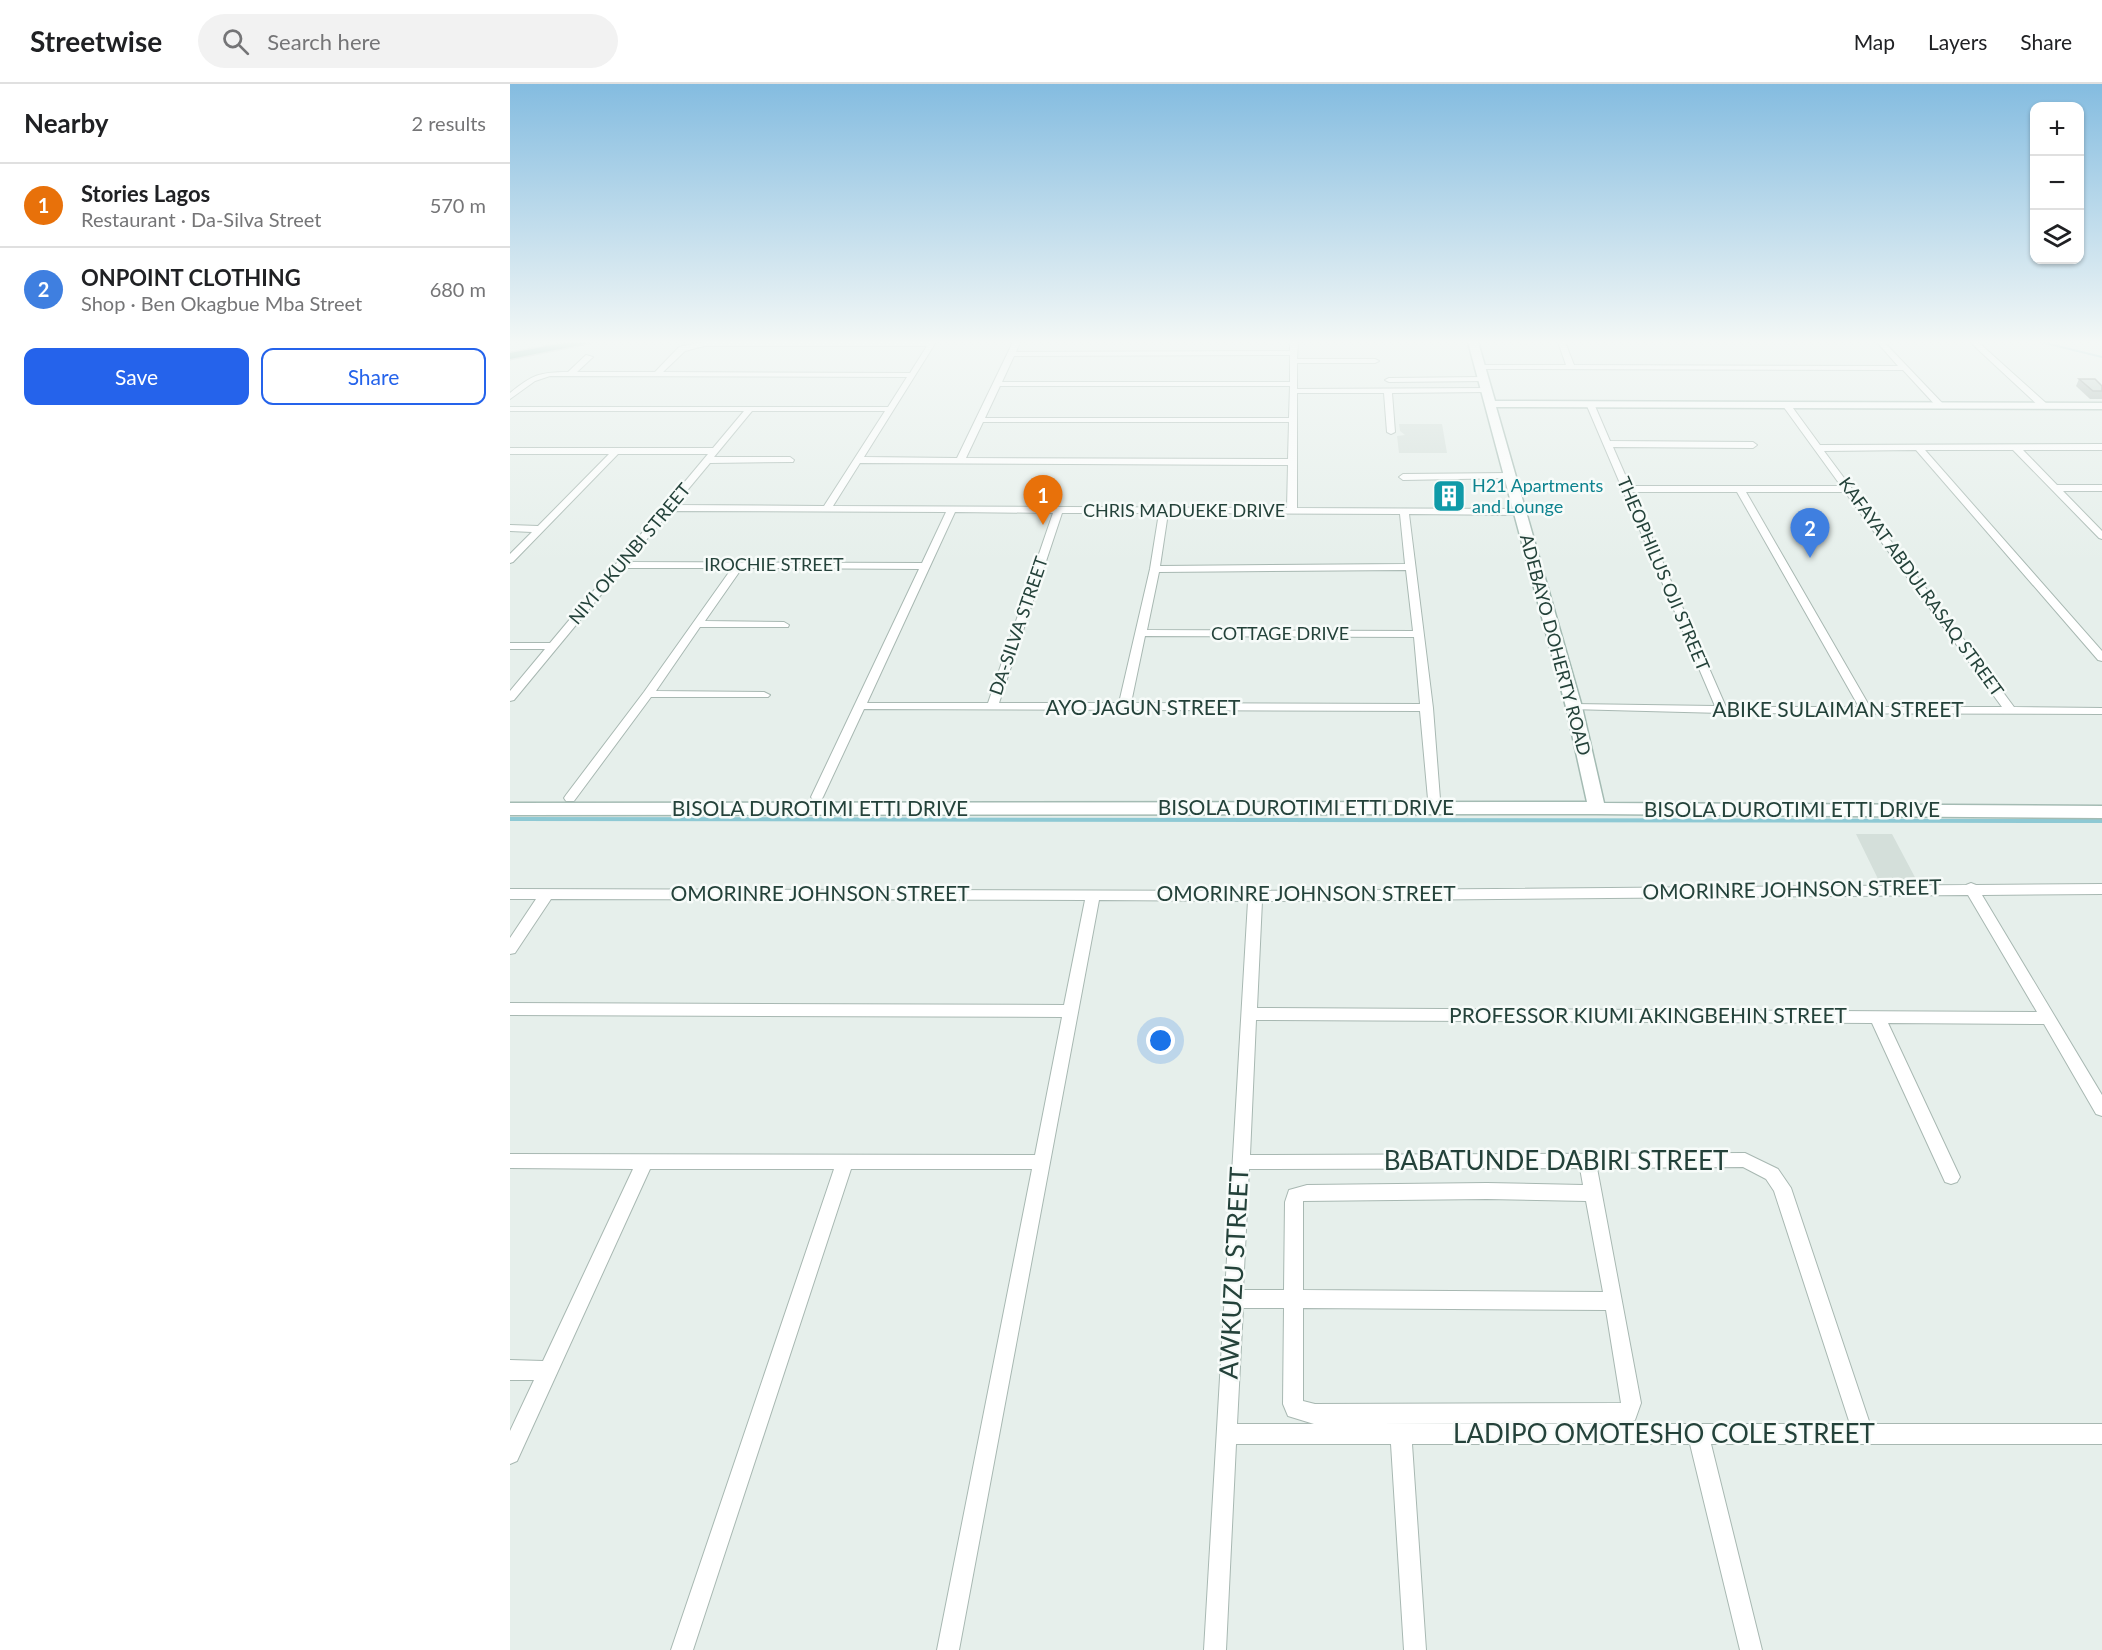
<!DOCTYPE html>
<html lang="en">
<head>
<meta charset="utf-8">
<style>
	body { margin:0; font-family:Lato,sans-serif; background:#f2f2f2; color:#202124 }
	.controls { position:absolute; right:18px; top:18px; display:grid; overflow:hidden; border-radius:12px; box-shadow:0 2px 4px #0004 }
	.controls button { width:54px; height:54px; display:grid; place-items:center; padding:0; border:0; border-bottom:2px solid #e0e0e0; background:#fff; color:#202124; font:30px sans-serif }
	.you { position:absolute; left:651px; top:957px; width:21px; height:21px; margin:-15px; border:4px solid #fff; border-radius:50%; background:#1a73e8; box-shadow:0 0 0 9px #1a73e833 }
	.badge { display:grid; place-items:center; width:39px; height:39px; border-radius:50%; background:#2563eb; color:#fff; font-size:20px; font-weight:700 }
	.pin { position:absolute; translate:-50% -50px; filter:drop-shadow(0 2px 3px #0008) }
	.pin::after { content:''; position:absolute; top:32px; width:21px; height:18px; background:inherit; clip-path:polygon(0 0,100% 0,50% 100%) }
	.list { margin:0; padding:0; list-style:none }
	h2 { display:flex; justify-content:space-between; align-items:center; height:78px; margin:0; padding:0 24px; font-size:26px }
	h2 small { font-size:20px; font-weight:400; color:#757577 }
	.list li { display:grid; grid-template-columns:39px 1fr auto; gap:18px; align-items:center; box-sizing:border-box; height:84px; padding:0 24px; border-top:2px solid #e0e0e0 }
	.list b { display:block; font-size:22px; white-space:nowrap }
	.list p { margin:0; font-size:20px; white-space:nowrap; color:#757577 }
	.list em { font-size:20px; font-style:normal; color:#757577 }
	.actions { display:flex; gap:12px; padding:18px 24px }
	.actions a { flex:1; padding:14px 0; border:2px solid #2563eb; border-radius:12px; text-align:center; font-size:21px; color:#2563eb }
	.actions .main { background:#2563eb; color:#fff }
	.icon { flex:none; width:33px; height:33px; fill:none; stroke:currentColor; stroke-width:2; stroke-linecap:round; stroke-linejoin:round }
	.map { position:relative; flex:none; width:1592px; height:1566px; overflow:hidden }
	header { display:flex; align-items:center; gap:36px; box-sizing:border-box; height:84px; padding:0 30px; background:#fff; border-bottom:2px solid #e0e0e0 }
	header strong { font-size:28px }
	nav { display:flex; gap:33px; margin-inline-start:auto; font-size:21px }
	.search { width:420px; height:54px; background:#f2f2f2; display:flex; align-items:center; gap:15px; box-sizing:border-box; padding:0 21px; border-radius:33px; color:#757577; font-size:22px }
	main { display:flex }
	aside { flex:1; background:#fff }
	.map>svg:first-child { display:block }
	.built { fill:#d4dfda }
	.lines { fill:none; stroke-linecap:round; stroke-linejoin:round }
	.stream-far1 { stroke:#8ec9d4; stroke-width:2 }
	.stream { stroke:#8ec9d4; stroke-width:4 }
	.street-casing { stroke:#a8b8b2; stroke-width:2 }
	.secondary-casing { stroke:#a4bbb3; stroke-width:3 }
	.primary-casing { stroke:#c2cac8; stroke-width:3 }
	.street { fill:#fff; fill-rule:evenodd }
	.secondary { fill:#fff; fill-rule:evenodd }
	.primary { fill:#6aa596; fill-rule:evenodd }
	.wall { fill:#a1aea9 }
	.building { fill:#bbcac4; stroke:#838d89; stroke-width:1.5 }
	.labels { text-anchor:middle; stroke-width:5; stroke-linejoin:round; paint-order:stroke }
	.far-culture-label { font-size:18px; fill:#0d838f; stroke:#f7fbf9; text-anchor:start }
	.far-street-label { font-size:18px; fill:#24423a; stroke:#f7fbf9 }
	.street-label { font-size:21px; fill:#24423a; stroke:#f7fbf9 }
	.near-street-label { font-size:26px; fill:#24423a; stroke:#f7fbf9 }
</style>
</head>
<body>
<header>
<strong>Streetwise</strong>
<div class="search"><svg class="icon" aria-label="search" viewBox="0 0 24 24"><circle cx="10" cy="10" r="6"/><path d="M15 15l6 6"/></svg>Search here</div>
<nav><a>Map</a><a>Layers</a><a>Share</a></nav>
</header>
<main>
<aside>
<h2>Nearby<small>2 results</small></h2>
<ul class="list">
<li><span class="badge" style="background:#e8710a">1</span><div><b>Stories Lagos</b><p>Restaurant · Da-Silva Street</p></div><em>570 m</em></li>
<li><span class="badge" style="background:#3f7fe0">2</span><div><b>ONPOINT CLOTHING</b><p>Shop · Ben Okagbue Mba Street</p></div><em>680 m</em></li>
</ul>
<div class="actions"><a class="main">Save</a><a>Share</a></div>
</aside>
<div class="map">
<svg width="1592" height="1566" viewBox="0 0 1592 1566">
	<rect width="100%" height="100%" fill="#e6efeb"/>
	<!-- built -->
	<path class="built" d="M889 340H932L937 369H889L887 352 895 351 890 347Z
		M1346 750H1382L1407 797H1369Z"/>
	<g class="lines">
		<!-- stream-far1 -->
		<path class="stream-far1" d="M1531 258 1592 273"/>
		<!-- stream -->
		<path class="stream" d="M0 735 1592 737"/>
		<defs>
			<path id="street" d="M192 258H426L354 373 447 374 503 258H510L506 268 780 267V258H788L787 275H865L869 277 865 279H787V305L980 304V308H977L882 309 885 348 881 350 877 348 874 309H787V424L1010 425 1015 428 1010 431 899 430 923 624 930 715 924 719 918 715 910 627 354 625 313 713 311 716H303L301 713 409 485 232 484 195 537 274 538 279 541 278 543H190L146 607 254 608 260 611 258 613H141L64 717H56L54 714 56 711 134 608 222 484H113L4 616 0 617V607L35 565H0V559H40L198 370H108L3 478 0 479V470L22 448 0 447V441L28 442 99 370H0V364H203L234 327H0V323H378L397 293 40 292 25 297 0 315V309C22 291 29 288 58 288L76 271 83 273 67 288H145L169 263ZM194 262H417L400 289 153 288 175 267ZM780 271V298H492L504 272ZM490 302H780L779 334H475ZM242 327H375L314 422 165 421 200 379 283 378 284 376 280 373H204ZM473 338H779L778 375 456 374ZM350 379 778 381 777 424 323 422ZM160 427 436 428 412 479 118 478ZM445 428 543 429 478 619H357ZM552 429H649L640 485 609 619H489ZM658 429 890 430 895 480 650 482ZM896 486 903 547 637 546 649 488ZM635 552 904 553 910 620 621 619Z
				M1048 258H1055L1064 281 1388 282 1367 258H1374L1435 322 1428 324 1393 286 970 285 966 283 970 281H1056Z
				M1460 258H1468L1537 320V324H1531Z
				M974 293 978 295 977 297 879 298 875 296 879 294Z
				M1078 320 1085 322 1100 357 1243 358 1247 361 1243 364 1103 363 1120 402H1331L1273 322 1277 320H1280L1310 361 1592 360V366H1513L1547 401H1592V407H1553L1592 447V455L1589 454 1503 366H1415L1592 567V577L1588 576 1406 366 1314 367 1504 623 1592 624V630L1212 629 1060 625 1058 623 1064 620 1205 622 1077 322ZM1122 408H1227L1349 623H1216ZM1236 408H1335L1492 623H1360Z
				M1000 389 1004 392 1003 394 893 396 889 393 893 390Z
				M1461 799 1466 801 1592 800V810L1472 811 1592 1011V1032L1586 1030 1534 940 1378 939 1450 1093 1447 1098 1441 1100 1435 1098 1362 939 746 936 740 1071 1235 1069 1268 1085 1281 1104 1360 1340H1592V1360H1201L1252 1566H1230L1180 1360H902L916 1566H894L881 1360H726L716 1566H694L738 817 589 816 449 1566H427L522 1085H341L183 1566H161L324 1085H140L7 1377 0 1380V1347L24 1296H0V1276L33 1277 123 1085 0 1084V1070L525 1071 552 933 0 931V919L554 921 575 816 41 815 5 869 0 870V854L26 815H0V805L745 807 1456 801ZM1458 811 1527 928 747 924 752 817ZM1233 1083 1256 1095 1264 1107 1340 1340H866L1118 1339 1125 1336 1131 1319 1087 1084ZM1070 1084 1073 1101 977 1099 797 1101 779 1106 775 1118 774 1206H733L739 1085ZM977 1115 1076 1117 1093 1208 793 1206V1117ZM733 1224H774L773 1320 778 1332 804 1340H727ZM793 1224 1096 1226 1111 1319 805 1320 793 1317Z"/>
			<path id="secondary" d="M958 258H968L985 317 1592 319V325L986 323 1072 623 1094 719 1592 722V734L1087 730 0 731V719L1077 718 1056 623Z"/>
			<path id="primary" d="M60 258H84L0 275V269Z"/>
		</defs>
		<!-- street casing -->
		<use href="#street" class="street-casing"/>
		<!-- secondary casing -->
		<use href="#secondary" class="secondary-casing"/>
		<!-- primary casing -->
		<use href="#primary" class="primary-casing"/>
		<!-- street -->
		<use href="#street" class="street"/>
		<!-- secondary -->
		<use href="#secondary" class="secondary"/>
		<!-- primary -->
		<use href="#primary" class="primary"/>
	</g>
	<!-- wall -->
	<path class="wall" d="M1569 295 1592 302V315H1580L1566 302Z"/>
	<!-- building -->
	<path class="building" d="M1569 295H1585L1592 302V307H1583Z"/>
	<!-- sky -->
	<linearGradient id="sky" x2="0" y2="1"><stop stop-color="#84bce0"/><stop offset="0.54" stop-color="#f4f8f6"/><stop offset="1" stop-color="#f4f8f6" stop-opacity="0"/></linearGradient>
	<rect width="1592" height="478" fill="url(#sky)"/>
	<!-- icons -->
	<defs>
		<symbol id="building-square" viewBox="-11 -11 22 22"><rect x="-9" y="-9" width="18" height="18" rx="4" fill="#0f9aa8" stroke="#f7fbf9"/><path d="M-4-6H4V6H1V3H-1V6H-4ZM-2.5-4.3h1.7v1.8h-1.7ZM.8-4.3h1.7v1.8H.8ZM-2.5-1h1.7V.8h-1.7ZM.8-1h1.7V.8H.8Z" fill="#fff"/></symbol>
	</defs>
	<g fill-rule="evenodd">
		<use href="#building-square" x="920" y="393" width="38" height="38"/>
	</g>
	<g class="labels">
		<!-- far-culture labels -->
		<g class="far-culture-label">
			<text x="962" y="408">H21 Apartments<tspan x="962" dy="21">and Lounge</tspan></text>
		</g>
		<!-- far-street labels -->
		<g class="far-street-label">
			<text x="674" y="433">CHRIS MADUEKE DRIVE</text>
			<text transform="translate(120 470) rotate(-50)" y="6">NIYI OKUNBI STREET</text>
			<text x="264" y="487">IROCHIE STREET</text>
			<text transform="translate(1153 490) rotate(67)" y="6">THEOPHILUS OJI STREET</text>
			<text transform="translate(1411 503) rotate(54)" y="6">KAFAYAT ABDULRASAQ STREET</text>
			<text transform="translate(509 542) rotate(-71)" y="6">DA-SILVA STREET</text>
			<text x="770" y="556">COTTAGE DRIVE</text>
			<text transform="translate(1045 561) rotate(75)" y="6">ADEBAYO DOHERTY ROAD</text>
		</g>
		<!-- street labels -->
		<g class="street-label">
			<text x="633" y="631">AYO JAGUN STREET</text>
			<text x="1328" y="633">ABIKE SULAIMAN STREET</text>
			<text x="796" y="731">BISOLA DUROTIMI ETTI DRIVE</text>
			<text x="310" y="732">BISOLA DUROTIMI ETTI DRIVE</text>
			<text x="1282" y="733">BISOLA DUROTIMI ETTI DRIVE</text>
			<text transform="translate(1282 806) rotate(-1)" y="7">OMORINRE JOHNSON STREET</text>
			<text x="310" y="817">OMORINRE JOHNSON STREET</text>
			<text x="796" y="817">OMORINRE JOHNSON STREET</text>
			<text x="1138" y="939">PROFESSOR KIUMI AKINGBEHIN STREET</text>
		</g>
		<!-- near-street labels -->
		<g class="near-street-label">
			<text x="1046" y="1086">BABATUNDE DABIRI STREET</text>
			<text transform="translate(724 1189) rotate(-87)" y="9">AWKUZU STREET</text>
			<text x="1154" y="1359">LADIPO OMOTESHO COLE STREET</text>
		</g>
	</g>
</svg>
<div class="controls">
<button>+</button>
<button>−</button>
<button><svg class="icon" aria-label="layers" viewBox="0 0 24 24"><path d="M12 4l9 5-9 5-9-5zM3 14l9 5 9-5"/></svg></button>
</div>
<div class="you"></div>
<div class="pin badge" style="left:533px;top:441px;background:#e8710a">1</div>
<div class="pin badge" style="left:1300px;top:474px;background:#3f7fe0">2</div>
</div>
</main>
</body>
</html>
